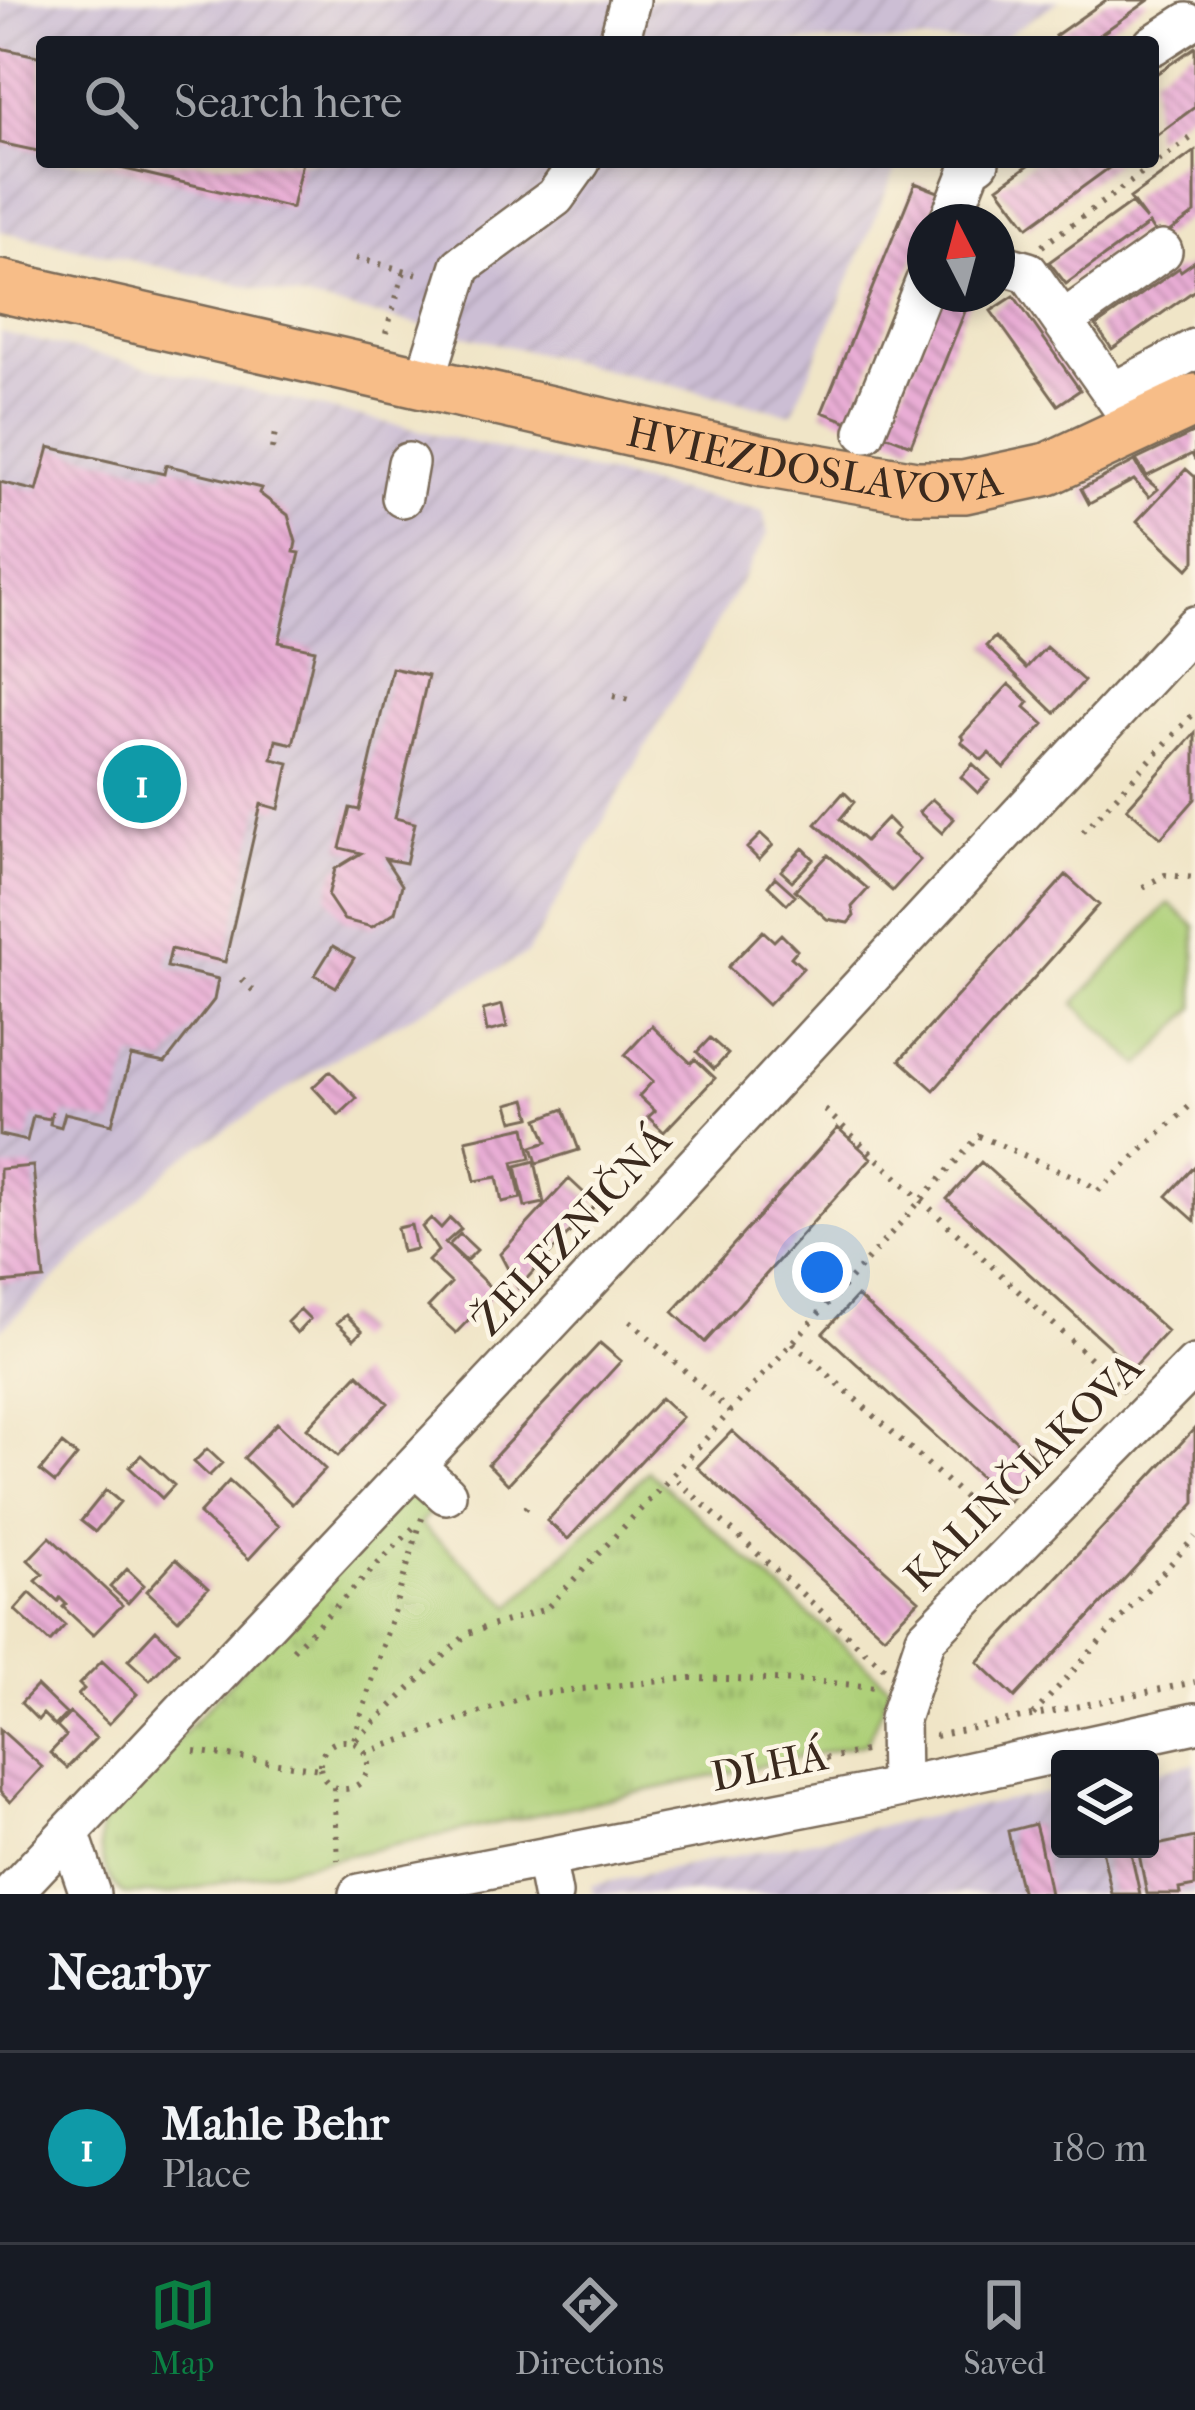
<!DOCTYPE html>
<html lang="en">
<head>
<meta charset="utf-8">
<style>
	body { margin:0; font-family:"IM FELL French Canon",serif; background:#242831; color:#f1f3f6 }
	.controls { position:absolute; right:36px; bottom:36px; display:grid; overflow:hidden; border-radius:12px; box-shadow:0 6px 18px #0003 }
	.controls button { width:108px; height:108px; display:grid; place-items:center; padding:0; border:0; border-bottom:3px solid #363941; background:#171b24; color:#f1f3f6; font:60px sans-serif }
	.compass { position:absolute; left:907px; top:204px; width:108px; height:108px; border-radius:50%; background:#171b24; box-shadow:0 6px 18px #0003; rotate:354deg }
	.you { position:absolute; left:822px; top:1272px; width:42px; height:42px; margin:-30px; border:9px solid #fff; border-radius:50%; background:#1a73e8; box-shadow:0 0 0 18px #1a73e833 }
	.badge { display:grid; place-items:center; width:78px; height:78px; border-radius:50%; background:#0b8043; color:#fff; font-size:39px; font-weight:700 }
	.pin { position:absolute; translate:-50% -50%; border:6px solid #fff; box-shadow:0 3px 12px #0006 }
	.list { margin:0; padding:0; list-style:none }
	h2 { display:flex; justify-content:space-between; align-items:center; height:156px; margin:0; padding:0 48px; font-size:51px }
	h2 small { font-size:39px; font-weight:400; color:#9ea1a6 }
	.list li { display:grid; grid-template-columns:78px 1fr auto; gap:36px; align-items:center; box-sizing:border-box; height:192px; padding:0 48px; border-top:3px solid #363941 }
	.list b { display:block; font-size:45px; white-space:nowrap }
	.list p { margin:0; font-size:39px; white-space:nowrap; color:#9ea1a6 }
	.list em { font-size:39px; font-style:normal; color:#9ea1a6 }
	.icon { flex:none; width:66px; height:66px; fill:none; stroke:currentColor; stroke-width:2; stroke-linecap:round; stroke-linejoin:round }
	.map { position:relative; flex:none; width:1195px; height:1894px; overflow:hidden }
	.search { position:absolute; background:#171b24; box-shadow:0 6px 18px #0003; left:36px; right:36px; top:36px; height:132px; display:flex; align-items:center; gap:30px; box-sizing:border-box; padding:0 42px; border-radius:12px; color:#9ea1a6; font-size:45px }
	.sheet { height:348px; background:#171b24 }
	nav { display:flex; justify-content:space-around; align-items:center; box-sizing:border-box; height:168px; border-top:3px solid #363941; background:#171b24; font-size:33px; color:#9ea1a6 }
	nav a { display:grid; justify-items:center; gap:6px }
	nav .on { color:#0b8043 }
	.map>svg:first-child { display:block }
	.industrial { fill:url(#industrial-furrows) }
	.grass { fill:url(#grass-tufts); stroke:#747d4c; stroke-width:3 }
	.garden { fill:#aed079; stroke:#747d4c; stroke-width:3 }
	.building { fill:url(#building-back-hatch) }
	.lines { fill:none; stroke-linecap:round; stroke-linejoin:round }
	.minor-casing { stroke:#7a6b59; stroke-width:44 }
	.major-casing { stroke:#7a6b59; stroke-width:56 }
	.path { stroke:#7a6b59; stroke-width:6; stroke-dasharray:3 9; stroke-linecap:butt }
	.minor { stroke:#fff; stroke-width:39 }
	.major { stroke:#f7bd88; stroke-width:51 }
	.labels { text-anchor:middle; stroke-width:9; stroke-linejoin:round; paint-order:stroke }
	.street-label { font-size:42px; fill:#3b2a1e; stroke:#fcf5e5 }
</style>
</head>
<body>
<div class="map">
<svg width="1195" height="1894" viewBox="0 0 1195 1894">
	<defs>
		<pattern id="industrial-furrows" width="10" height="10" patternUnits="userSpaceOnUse" patternTransform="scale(3)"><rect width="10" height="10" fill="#ccbed4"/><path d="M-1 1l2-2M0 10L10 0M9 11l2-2" fill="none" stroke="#b0a3b6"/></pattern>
		<pattern id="grass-tufts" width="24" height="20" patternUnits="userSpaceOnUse" patternTransform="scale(3)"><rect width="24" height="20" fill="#aed079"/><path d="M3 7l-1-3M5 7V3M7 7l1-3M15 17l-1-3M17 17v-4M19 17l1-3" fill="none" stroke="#8fa963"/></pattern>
		<pattern id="building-back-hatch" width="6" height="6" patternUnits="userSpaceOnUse" patternTransform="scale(3)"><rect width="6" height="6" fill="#e9add5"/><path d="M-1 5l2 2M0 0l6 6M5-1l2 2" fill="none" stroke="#be8dac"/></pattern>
	</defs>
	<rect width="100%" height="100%" fill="#fcf5e5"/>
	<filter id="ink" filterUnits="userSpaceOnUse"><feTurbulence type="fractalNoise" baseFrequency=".00833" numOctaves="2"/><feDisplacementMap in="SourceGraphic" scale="24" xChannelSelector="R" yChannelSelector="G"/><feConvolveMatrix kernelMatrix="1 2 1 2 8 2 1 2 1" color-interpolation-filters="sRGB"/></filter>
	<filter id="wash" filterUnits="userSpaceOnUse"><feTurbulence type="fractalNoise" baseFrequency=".004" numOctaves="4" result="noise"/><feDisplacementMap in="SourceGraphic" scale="48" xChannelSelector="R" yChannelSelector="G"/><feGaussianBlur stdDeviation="2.7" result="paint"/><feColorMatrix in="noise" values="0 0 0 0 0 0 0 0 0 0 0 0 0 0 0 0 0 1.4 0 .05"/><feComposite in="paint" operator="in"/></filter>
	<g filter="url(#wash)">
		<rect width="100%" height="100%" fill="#f0e5c7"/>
		<!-- industrial -->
		<path class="industrial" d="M0 0H1060L996 42H42V162H899L792 414 386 317 0 231Z
			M0 332 763 511 768 534 527 954 341 1054 178 1161 0 1331Z
			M1195 1763V1894H593L591 1885 1060 1790V1849H1150V1772Z"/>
		<!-- grass -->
		<path class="grass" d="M648 1471 890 1687 867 1743 168 1894H123C102 1874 97 1849 102 1822L399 1499 420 1495 435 1506 420 1524 512 1606Z"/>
		<!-- garden -->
		<path class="garden" d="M1169 903 1195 927V1008L1140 1066 1074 1004Z"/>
		<g id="blocks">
			<!-- building -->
			<path class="building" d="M1106 0H1149L1090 42H1059L1055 36Z
				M1195 47V107L1153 138V76Z
				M0 48 42 57V152L0 143Z
				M1195 151V213L1159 239 1149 224 1066 284 1049 262 1131 203 1146 220 1130 198Z
				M95 162H302L292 208Z
				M1033 162H1117L1028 227 998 187Z
				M915 183 941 193 929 222H925V231L848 422 822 412Z
				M1195 261V290L1112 349 1096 326 1179 268 1181 271Z
				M942 294H972L911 445 885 435Z
				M1014 296 1080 390 1058 405 991 311Z
				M1195 432V460L1192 454 1147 476 1136 460Z
				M49 447 164 474 166 465 261 488 259 493 288 515 296 542 294 552 300 553 279 642 315 650 293 744 276 740 272 759 289 763 279 809 261 804 225 962 171 949 167 967 218 979 214 1000 165 1063 131 1056 112 1124 65 1113 61 1127 50 1124 52 1111 50 1119 33 1116 27 1141 0 1135V482L37 491Z
				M1135 461 1145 478 1158 489 1149 497 1134 480 1089 504 1081 489Z
				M1186 469 1195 477V561L1188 569 1137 521Z
				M995 637 1026 668 1046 647 1084 681 1055 713 986 646Z
				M392 668 428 676 395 818 415 823 406 863 385 859 402 885 395 912 372 927 344 920 328 896 335 869 361 853 340 848 350 808 359 810Z
				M1009 684 1029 702 1025 707 1044 724 1004 768 989 753 982 760 961 742 964 739 961 736Z
				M1195 733V799L1161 838 1127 808Z
				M973 764 990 780 978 793 961 777Z
				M844 792 854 802 840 819 865 841 887 818 898 829 893 835 920 860 892 891 816 824Z
				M932 799 954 819 942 833 919 812Z
				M761 834 773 845 759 860 747 848Z
				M803 848 814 859 792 881 781 871Z
				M828 855 868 889 852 907 854 916 848 923 827 919 795 890Z
				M1066 875 1099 905 934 1090 900 1060Z
				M775 877 795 895 787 904 768 886Z
				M763 931 774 941 781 934 797 950 791 957 803 968 768 1005 728 967Z
				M333 946 354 958 336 987 315 975Z
				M502 1005 507 1027 487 1032 483 1010Z
				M652 1026 691 1063 695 1059 715 1078 664 1132 648 1117 655 1111 639 1096 653 1081 625 1055Z
				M710 1038 728 1054 714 1069 697 1052Z
				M330 1071 357 1098 339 1115 313 1087Z
				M526 1099 531 1117 513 1121 508 1104Z
				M564 1109 579 1150 537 1163 532 1147 547 1142 538 1119Z
				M525 1127 531 1158 513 1162 521 1198 502 1202 497 1177 475 1181 466 1140Z
				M838 1128 871 1158 705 1342 673 1312Z
				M535 1161 544 1203 525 1207 516 1166Z
				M981 1162 1167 1331 1133 1368 947 1199Z
				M33 1166 44 1279 0 1283V1169Z
				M1195 1166V1221L1167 1196Z
				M569 1179 596 1204 518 1288 500 1254Z
				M431 1218 441 1228 450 1218 461 1229 445 1243 495 1292 456 1333 428 1307 451 1283 428 1261 438 1251 422 1227Z
				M411 1225 416 1249 402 1252 397 1228Z
				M460 1234 477 1250 466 1261 449 1245Z
				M857 1296 1043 1465 1008 1502 823 1333Z
				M300 1309 310 1319 297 1333 287 1322Z
				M346 1315 362 1331 354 1339 337 1323Z
				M600 1343 621 1361 508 1484 488 1464Z
				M358 1374 388 1403 338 1456 307 1428Z
				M661 1398 682 1417 568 1539 547 1521Z
				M277 1423 325 1469 292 1504 244 1458Z
				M1195 1428V1503L1015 1697 978 1662Z
				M732 1431 919 1600 884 1636 697 1467Z
				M62 1444 77 1456 55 1483 40 1471Z
				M207 1449 222 1463 209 1476 194 1462Z
				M141 1455 174 1485 162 1498 129 1467Z
				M229 1481 279 1526 249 1559 199 1514Z
				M106 1490 120 1502 95 1532 81 1521Z
				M50 1537 122 1605 93 1635 63 1607 66 1604 60 1598 58 1601 36 1581 43 1574 28 1560Z
				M176 1559 208 1588 178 1620 147 1591Z
				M127 1569 144 1585 128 1603 110 1587Z
				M30 1593 65 1625 50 1642 15 1610Z
				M156 1630 178 1651 150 1680 128 1660Z
				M102 1661 137 1694 109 1724 78 1695 84 1689 79 1684Z
				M37 1686 66 1714 55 1726 43 1714 38 1720 21 1703Z
				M70 1713 96 1738 67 1768 50 1753 66 1736 57 1727Z
				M0 1729 42 1767 10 1802 0 1792Z
				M1035 1824 1039 1839 1050 1894H1022L1017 1875 1008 1831Z
				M1195 1837V1886L1179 1889 1180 1894H1147L1138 1849Z
				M1102 1849H1130L1140 1894H1112Z"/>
		</g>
	</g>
	<g filter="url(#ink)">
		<use href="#blocks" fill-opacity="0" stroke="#7a6b59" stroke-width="3"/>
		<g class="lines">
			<defs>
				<path id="minor" d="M619 42 630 0
					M1153 45 1187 23
					M949 222 971 167 979 162
					M997 263 1028 272 1138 429
					M1063 321 1162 251
					M424 383 461 266 555 197 580 162
					M1113 393 1195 349
					M865 432 925 283
					M402 497 408 463
					M415 1466 446 1494
					M900 1786 899 1719 926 1638 1195 1365
					M70 1835 90 1894
					M545 1858 552 1894
					M11 1894 581 1289 1195 626
					M359 1894 864 1795 1195 1723"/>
				<g id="major">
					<path id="s1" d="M0 286 764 461 916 487H964L1048 469 1195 400"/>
				</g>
			</defs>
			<!-- minor casing -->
			<use href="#minor" class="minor-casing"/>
			<!-- major casing -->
			<use href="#major" class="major-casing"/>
			<!-- path -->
			<path class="path" d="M1042 246 1195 135
				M356 258 422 275
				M386 333 404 271
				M272 449 275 432
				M613 696 629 700
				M1083 832 1195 712
				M1143 887 1165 875 1195 878
				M242 980 257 994
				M825 1110 1125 1391
				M630 1321 730 1412
				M793 1343 992 1522
				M525 1509 530 1503
				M422 1518 353 1743 468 1633 546 1609 672 1476
				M293 1650 418 1523
				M884 1668 672 1476 979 1136 1084 1181 1098 1191 1195 1101
				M1033 1715 1195 1537
				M935 1736 1195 1682
				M320 1765a24 24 0 1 1 48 0a24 24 0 1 1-48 0Z
				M194 1751 320 1769
				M365 1753 532 1694 691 1678 811 1681 875 1687
				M814 1761 869 1750
				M334 1787 338 1860"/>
			<!-- minor -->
			<use href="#minor" class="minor"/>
			<!-- major -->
			<use href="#major" class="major"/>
		</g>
	</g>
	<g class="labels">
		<!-- street labels -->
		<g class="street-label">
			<text dy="15" stroke="none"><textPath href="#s1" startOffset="834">HVIEZDOSLAVOVA</textPath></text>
			<text transform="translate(571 1230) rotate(-47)" y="15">ŽELEZNIČNÁ</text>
			<text transform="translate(1023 1471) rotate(-45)" y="15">KALINČIAKOVA</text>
			<text transform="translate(769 1765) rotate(-11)" y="15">DLHÁ</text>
		</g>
	</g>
</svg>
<div class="controls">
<button><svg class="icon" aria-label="layers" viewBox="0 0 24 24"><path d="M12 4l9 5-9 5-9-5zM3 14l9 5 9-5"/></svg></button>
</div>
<svg class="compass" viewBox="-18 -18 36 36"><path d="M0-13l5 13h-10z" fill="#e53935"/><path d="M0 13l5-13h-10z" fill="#9ea1a6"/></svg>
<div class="you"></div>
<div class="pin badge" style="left:142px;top:784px;background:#0f9aa8">1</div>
<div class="search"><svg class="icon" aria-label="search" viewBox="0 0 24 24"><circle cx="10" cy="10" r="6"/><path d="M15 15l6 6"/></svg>Search here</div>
</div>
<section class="sheet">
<h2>Nearby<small></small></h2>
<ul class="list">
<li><span class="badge" style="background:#0f9aa8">1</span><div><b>Mahle Behr</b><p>Place</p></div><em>180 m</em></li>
</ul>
</section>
<nav>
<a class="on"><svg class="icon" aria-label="map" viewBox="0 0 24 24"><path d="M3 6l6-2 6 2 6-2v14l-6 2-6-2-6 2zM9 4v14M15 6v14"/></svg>Map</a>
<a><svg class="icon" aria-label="directions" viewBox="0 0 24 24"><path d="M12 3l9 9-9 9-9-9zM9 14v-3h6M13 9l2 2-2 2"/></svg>Directions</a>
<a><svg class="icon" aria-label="saved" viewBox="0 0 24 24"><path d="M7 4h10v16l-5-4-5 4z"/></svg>Saved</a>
</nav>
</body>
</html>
